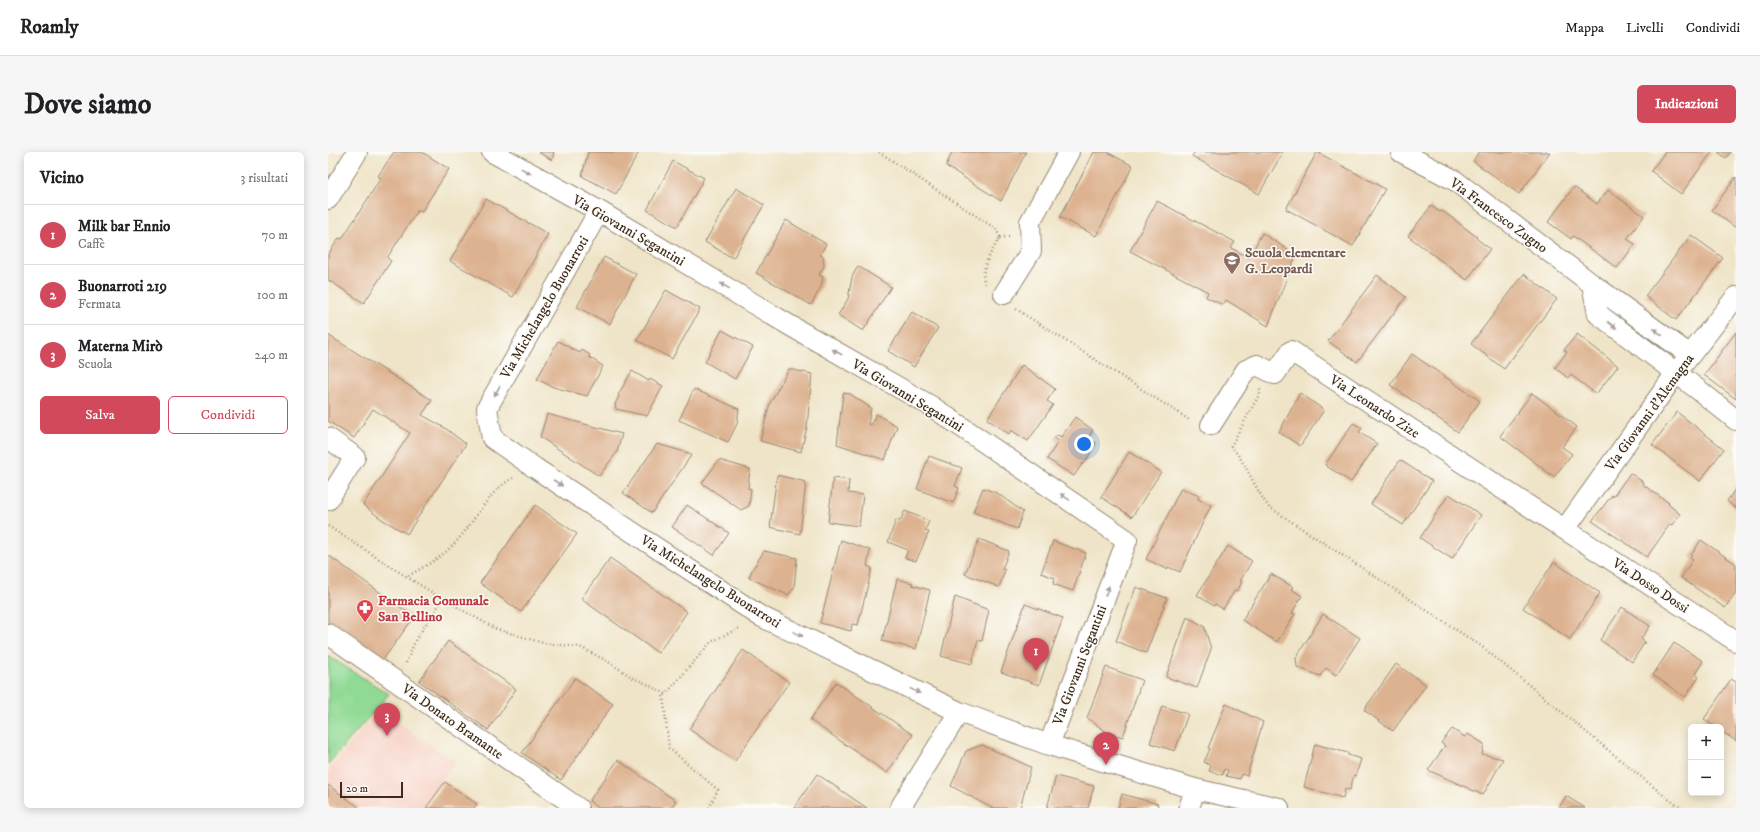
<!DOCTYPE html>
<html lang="it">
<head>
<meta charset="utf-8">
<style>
	body { margin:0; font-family:"IM FELL DW Pica",serif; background:#f6f6f6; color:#202124 }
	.controls { position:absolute; right:12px; bottom:12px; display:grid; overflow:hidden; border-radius:6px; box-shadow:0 2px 10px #0003 }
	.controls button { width:36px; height:36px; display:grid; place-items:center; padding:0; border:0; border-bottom:1px solid #e0e0e0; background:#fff; color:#202124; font:20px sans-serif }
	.scale { position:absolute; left:12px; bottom:10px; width:63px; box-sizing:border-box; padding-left:4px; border:2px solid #3b2a1e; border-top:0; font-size:11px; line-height:14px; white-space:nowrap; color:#3b2a1e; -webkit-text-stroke:3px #fdfcf7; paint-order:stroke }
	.you { position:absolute; left:756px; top:292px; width:14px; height:14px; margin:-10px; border:3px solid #fff; border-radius:50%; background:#1a73e8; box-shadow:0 0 0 6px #1a73e833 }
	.badge { display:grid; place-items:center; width:26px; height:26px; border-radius:50%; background:#d1495b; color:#fff; font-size:13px; font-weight:700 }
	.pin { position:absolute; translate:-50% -33px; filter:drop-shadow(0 1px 2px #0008) }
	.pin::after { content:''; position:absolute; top:21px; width:14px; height:12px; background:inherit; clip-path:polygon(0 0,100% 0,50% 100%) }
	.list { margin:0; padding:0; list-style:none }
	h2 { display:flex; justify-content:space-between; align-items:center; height:52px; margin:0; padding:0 16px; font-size:17px }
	h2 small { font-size:13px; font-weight:400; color:#757577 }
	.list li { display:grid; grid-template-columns:26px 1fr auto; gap:12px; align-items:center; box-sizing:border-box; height:60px; padding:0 16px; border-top:1px solid #e0e0e0 }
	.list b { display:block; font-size:15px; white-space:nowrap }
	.list p { margin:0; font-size:13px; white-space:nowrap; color:#757577 }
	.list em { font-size:13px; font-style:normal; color:#757577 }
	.actions { display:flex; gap:8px; padding:12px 16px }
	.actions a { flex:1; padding:9px 0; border:1px solid #d1495b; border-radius:6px; text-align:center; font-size:14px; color:#d1495b }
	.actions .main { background:#d1495b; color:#fff }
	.map { position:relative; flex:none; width:1408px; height:656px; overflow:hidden; border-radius:6px }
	header { display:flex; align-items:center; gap:24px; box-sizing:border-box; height:56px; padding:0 20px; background:#fff; border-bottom:1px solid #e0e0e0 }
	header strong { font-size:19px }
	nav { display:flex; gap:22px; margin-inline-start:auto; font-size:14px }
	.intro { display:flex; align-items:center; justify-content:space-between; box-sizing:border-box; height:96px; padding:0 24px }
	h1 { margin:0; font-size:28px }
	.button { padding:10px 18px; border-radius:6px; background:#d1495b; color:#fff; font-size:14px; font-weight:700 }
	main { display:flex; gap:24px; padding:0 24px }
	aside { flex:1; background:#fff; border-radius:6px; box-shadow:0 2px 10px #0003 }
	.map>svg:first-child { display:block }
	.built { fill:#f7d1c6 }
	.green { fill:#91da95; stroke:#66825a }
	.building { fill:#ddb290 }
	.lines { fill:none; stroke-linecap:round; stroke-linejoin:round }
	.street-casing { stroke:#958772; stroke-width:22 }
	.path { stroke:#958772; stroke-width:2.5; stroke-dasharray:1 3; stroke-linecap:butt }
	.street { stroke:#fff; stroke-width:20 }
	.oneway { fill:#a79f9a }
	.labels { text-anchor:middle; stroke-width:3; stroke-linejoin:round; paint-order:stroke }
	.street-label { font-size:14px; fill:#3b2a1e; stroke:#fdfcf7 }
	.education-label { font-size:14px; font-weight:bold; fill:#785e54; stroke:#fdfcf7; text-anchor:start }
	.health-label { font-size:14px; font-weight:bold; fill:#be3a42; stroke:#fdfcf7; text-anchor:start }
</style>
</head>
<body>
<header>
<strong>Roamly</strong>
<nav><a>Mappa</a><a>Livelli</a><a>Condividi</a></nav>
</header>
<div class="intro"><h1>Dove siamo</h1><a class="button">Indicazioni</a></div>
<main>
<aside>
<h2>Vicino<small>3 risultati</small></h2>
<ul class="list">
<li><span class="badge">1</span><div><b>Milk bar Ennio</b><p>Caffè</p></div><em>70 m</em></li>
<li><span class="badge">2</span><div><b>Buonarroti 219</b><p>Fermata</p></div><em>100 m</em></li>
<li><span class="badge">3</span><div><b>Materna Mirò</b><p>Scuola</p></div><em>240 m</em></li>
</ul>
<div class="actions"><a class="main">Salva</a><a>Condividi</a></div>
</aside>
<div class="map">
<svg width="1408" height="656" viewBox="0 0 1408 656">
	<rect width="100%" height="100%" fill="#fdfcf7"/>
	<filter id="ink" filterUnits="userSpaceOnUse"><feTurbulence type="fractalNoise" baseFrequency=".025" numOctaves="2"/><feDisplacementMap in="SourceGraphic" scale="8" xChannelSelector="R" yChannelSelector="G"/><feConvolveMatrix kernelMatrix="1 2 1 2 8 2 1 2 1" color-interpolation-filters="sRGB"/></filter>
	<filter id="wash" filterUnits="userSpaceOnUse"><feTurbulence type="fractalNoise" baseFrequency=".012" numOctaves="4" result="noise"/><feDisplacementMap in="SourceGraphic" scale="16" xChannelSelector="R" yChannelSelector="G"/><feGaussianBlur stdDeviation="0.9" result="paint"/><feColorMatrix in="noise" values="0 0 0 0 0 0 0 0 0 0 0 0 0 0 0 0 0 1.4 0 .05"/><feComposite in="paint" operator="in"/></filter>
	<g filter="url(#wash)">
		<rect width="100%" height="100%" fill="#efe4c7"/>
		<!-- built -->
		<path class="built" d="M51 558 127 610 94 656H0V619Z"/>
		<!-- green -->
		<path class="green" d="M0 504 61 542 0 612Z"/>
		<g id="blocks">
			<!-- building -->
			<path class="building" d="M66 0H94L121 17 93 60 90 58 59 106 63 109 36 151 0 128V103L11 86 14 87 53 26 50 24Z
				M210 0H226L224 8Z
				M260 0H311L288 42 254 24Z
				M624 0H698L673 49 618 14Z
				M766 0H779L805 14 768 84 732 65Z
				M867 0H955L931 42 864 4Z
				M989 0 1057 37 1025 94 958 57Z
				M1151 0H1222L1191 42 1145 9Z
				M1337 0H1384L1353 42 1323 19Z
				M1390 0H1403L1398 6Z
				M345 9 376 26 349 75 319 58Z
				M1408 25V76L1384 58Z
				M1246 35 1269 52 1280 38 1316 64 1299 87 1307 92 1289 116 1245 84 1243 87 1220 70Z
				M408 36 436 53 405 106 377 90Z
				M158 47 220 82 185 145 122 109Z
				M829 49 907 90 903 96 921 106 934 81 968 103 940 174 898 148 895 153 878 145 880 140 802 99Z
				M1103 54 1112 60 1113 59 1116 60 1149 85 1148 86 1162 97 1139 128 1080 84Z
				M458 68 498 92 492 103 495 104 496 114 491 123 495 125 493 135 483 153 428 121Z
				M1363 83 1395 106 1348 168 1317 144Z
				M276 105 308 122 282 172 249 155Z
				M530 114 563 135 535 179 510 163 520 147 524 125Z
				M1196 122 1229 147 1176 217 1143 192Z
				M1049 123 1078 145 1029 210 1000 189Z
				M338 138 372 157 344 207 309 188Z
				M584 160 610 176 586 215 560 199Z
				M394 178 425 195 407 227 377 210Z
				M1408 180V247L1376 223Z
				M1249 182 1290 214 1268 242 1243 223 1240 226 1227 216 1239 200 1236 198Z
				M0 183 104 248 94 263 117 276 138 292 79 382 55 368 35 353 82 281 45 257 26 286 0 269Z
				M230 189 252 201 254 198 262 203 261 205 275 214 259 244 225 235 209 227Z
				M1084 202 1152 249 1130 280 1062 233Z
				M694 213 727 237 719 249 725 253 700 289 683 278 681 282 659 267Z
				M461 217 484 222 479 275 473 300 432 289 442 251Z
				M304 219 321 229 322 227 335 234 319 264 288 257 287 252 291 244 290 243Z
				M366 237 411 257 409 272 400 290 351 268Z
				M515 241 522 242 543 256 540 272 543 273 548 262 569 274 557 308 509 292Z
				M972 241 996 258 972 294 951 280Z
				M1204 241 1249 275 1234 295 1244 302 1226 325 1172 284Z
				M1349 260 1396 297 1372 329 1324 293Z
				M219 262 294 282 289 300 271 324 212 285Z
				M747 265 765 278 760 286 768 291 756 312 755 311 746 324 719 307 730 290 727 287V285L730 283 733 285Z
				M1025 271 1034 276 1031 280 1049 292 1023 330 997 313Z
				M329 292 364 302 324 361 295 341Z
				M801 300 833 320 804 365 773 345Z
				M601 304 634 316 627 334 631 336 625 351 589 337Z
				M391 308 422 317 420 336 423 337 421 354 413 358 374 331Z
				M1072 308 1104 329 1075 373 1043 352Z
				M1302 321 1315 330 1314 332 1341 351 1340 352 1352 362 1344 373 1342 372 1319 405 1264 369 1284 343 1285 345Z
				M449 323 478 330 472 382 442 375Z
				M505 326 521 328 520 341 535 343 531 374 500 370Z
				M655 336 669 341 695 360 689 377 645 360Z
				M853 336 871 344 870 347 883 353 852 420 840 415 839 417 818 407Z
				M1408 336V357L1399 349Z
				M1121 342 1153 363 1124 407 1092 386Z
				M207 353 249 382 193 460 152 431Z
				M359 353 401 381 386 403 344 375Z
				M577 359 601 369 597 379 601 380 588 409 577 406 580 398 560 390 568 368 572 369Z
				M651 387 681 399 674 417 677 418 671 435 637 422Z
				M513 388 542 398 539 414 544 416 530 473 524 472 523 479 492 471Z
				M1373 388 1408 412V440L1397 456 1353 426 1365 407 1362 405Z
				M725 389 758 401 745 439 725 432 727 426 713 421Z
				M900 394 924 409 912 429 914 430 909 439 907 438 895 457 887 452 886 454 869 443Z
				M436 399 469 406 466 436 460 443 421 426 424 418Z
				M0 403 86 465 52 512 0 474Z
				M282 406 359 460 330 501 253 447Z
				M1226 410 1272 441 1242 487 1195 456Z
				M943 422 965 435 963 437 974 444 964 461 967 462 949 490 914 468Z
				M569 427 585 431 584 433 602 438 588 497 554 489Z
				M808 435 839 446 818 501 788 489Z
				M627 445 661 458 654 489 650 488 644 512 613 504Z
				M697 452 735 466 711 533 673 520Z
				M1294 455 1322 474 1313 487 1317 490 1304 510 1272 488Z
				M995 462 1032 486 1008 523 998 516 992 524 969 515 968 506Z
				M859 465 876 474 883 497 869 536 838 525Z
				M120 489 188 537 160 578 91 529Z
				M1346 491 1375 509 1367 522 1371 525 1357 545 1325 523Z
				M415 498 461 530 407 609 361 577Z
				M1068 512 1098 533 1065 579 1036 558Z
				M778 515 814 528 795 585 780 581 759 566Z
				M247 526 285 552 233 628 194 601Z
				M1403 527 1408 530V589L1393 579V575H1387L1376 567Z
				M508 530 585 583 559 621 482 568Z
				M898 552 935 570 919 624 914 622 912 627 898 624 900 618 896 617 895 623 881 619 883 614 876 610 882 597 880 596Z
				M834 554 860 562 847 599 822 591Z
				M1124 577 1137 585 1140 582 1156 592 1154 602 1175 607 1155 643 1100 618 1117 594 1113 591Z
				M987 592 1020 601V603L1033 607 1028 623H1026L1022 638 1017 637 1015 646 976 635Z
				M654 593 703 615 692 656H664L623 634 638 599Z
				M290 608 348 649 343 656H271L261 649Z
				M489 622 539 656H466Z
				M728 624 766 634 760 656H719Z
				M117 630 149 652 146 656H98Z
				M0 633 32 656H0Z
				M794 642 830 652 829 656H790Z
				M1238 644 1257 656H1231Z"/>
		</g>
	</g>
	<g filter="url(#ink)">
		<use href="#blocks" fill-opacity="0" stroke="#958772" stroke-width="1"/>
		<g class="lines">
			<defs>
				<path id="street" d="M164 0 271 59 461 173 603 254 799 388 721 593
					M1073 0 1126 28 1264 132
					M0 47 29 0
					M271 59 159 256 164 286 207 316 432 464 631 560 721 593 867 637 951 656
					M676 142 703 99 702 70 741 0
					M1362 203 1264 132 1270 162 1372 239 1408 268
					M883 273 918 218 929 213 947 222 963 199 1408 489
					M0 286 27 305 0 348
					M1237 377 1348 221 1408 145
					M0 482 250 656
					M572 656 631 560
					M861 656 867 637"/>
			</defs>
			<!-- street casing -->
			<use href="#street" class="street-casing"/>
			<!-- path -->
			<path class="path" d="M551 0 668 77 672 85
				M672 85H683
				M657 132C651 116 665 98 672 85
				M688 157 863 269
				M932 237V241L903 294C919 312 926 336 941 355L1153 494 1339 646 1353 656
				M0 374 79 425C93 416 110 408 122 396 145 375 157 341 185 326
				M115 447 168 477 215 491 252 495 279 509 305 526 317 531 338 542
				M78 511 88 487 115 447 79 425
				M381 656 390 638 341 596 335 543 338 542 383 490 411 476"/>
			<!-- street -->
			<use href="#street" class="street"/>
		</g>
		<!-- one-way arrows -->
		<defs><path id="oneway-solid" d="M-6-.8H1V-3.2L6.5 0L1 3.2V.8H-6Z"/></defs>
		<g class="oneway">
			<use href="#oneway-solid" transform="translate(198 19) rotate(29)"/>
			<use href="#oneway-solid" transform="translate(397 134) rotate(-149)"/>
			<use href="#oneway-solid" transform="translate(1284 173) rotate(37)"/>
			<use href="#oneway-solid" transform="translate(1330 180) rotate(-144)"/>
			<use href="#oneway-solid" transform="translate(509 200) rotate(-150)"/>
			<use href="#oneway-solid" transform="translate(169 239) rotate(119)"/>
			<use href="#oneway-solid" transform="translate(230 331) rotate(33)"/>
			<use href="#oneway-solid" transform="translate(737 345) rotate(-146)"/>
			<use href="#oneway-solid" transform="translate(779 439) rotate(-69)"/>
			<use href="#oneway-solid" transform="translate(470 482) rotate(26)"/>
			<use href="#oneway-solid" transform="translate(587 539) rotate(26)"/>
		</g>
	</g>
	<!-- icons -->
	<defs>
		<symbol id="school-pin" viewBox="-11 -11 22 30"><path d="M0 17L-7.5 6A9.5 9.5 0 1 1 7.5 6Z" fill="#8d6e63" stroke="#fdfcf7"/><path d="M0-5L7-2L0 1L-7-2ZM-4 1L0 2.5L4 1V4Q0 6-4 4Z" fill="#fff"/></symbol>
		<symbol id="pharmacy-pin" viewBox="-11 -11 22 30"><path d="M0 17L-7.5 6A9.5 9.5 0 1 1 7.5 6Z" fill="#e0444e" stroke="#fdfcf7"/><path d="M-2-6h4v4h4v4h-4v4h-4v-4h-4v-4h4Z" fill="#fff"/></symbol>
	</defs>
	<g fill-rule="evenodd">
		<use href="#school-pin" x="894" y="98" width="20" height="27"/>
		<use href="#pharmacy-pin" x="27" y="446" width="20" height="27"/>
	</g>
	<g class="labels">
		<!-- street labels -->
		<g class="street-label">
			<text transform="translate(1171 63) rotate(36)" y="5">Via Francesco Zugno</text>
			<text transform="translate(301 78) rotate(30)" y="5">Via Giovanni Segantini</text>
			<text transform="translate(216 155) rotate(-60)" y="5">Via Michelangelo Buonarroti</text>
			<text transform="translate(580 243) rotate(31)" y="5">Via Giovanni Segantini</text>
			<text transform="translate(1047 254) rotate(33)" y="5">Via Leonardo Zize</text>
			<text transform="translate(1321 260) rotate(-54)" y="5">Via Giovanni d'Alemagna</text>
			<text transform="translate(383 429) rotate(32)" y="5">Via Michelangelo Buonarroti</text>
			<text transform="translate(1323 433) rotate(33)" y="5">Via Dosso Dossi</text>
			<text transform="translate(751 513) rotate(-69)" y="5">Via Giovanni Segantini</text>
			<text transform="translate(125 569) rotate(35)" y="5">Via Donato Bramante</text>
		</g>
		<!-- education labels -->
		<g class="education-label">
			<text x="917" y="105">Scuola elementare<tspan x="917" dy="16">G. Leopardi</tspan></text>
		</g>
		<!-- health labels -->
		<g class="health-label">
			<text x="50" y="453">Farmacia Comunale<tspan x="50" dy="16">San Bellino</tspan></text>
		</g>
	</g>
</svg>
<div class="controls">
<button>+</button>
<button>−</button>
</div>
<div class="scale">20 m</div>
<div class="you"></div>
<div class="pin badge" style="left:708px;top:519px">1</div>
<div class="pin badge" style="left:778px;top:613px">2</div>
<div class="pin badge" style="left:59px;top:584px">3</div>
</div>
</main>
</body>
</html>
